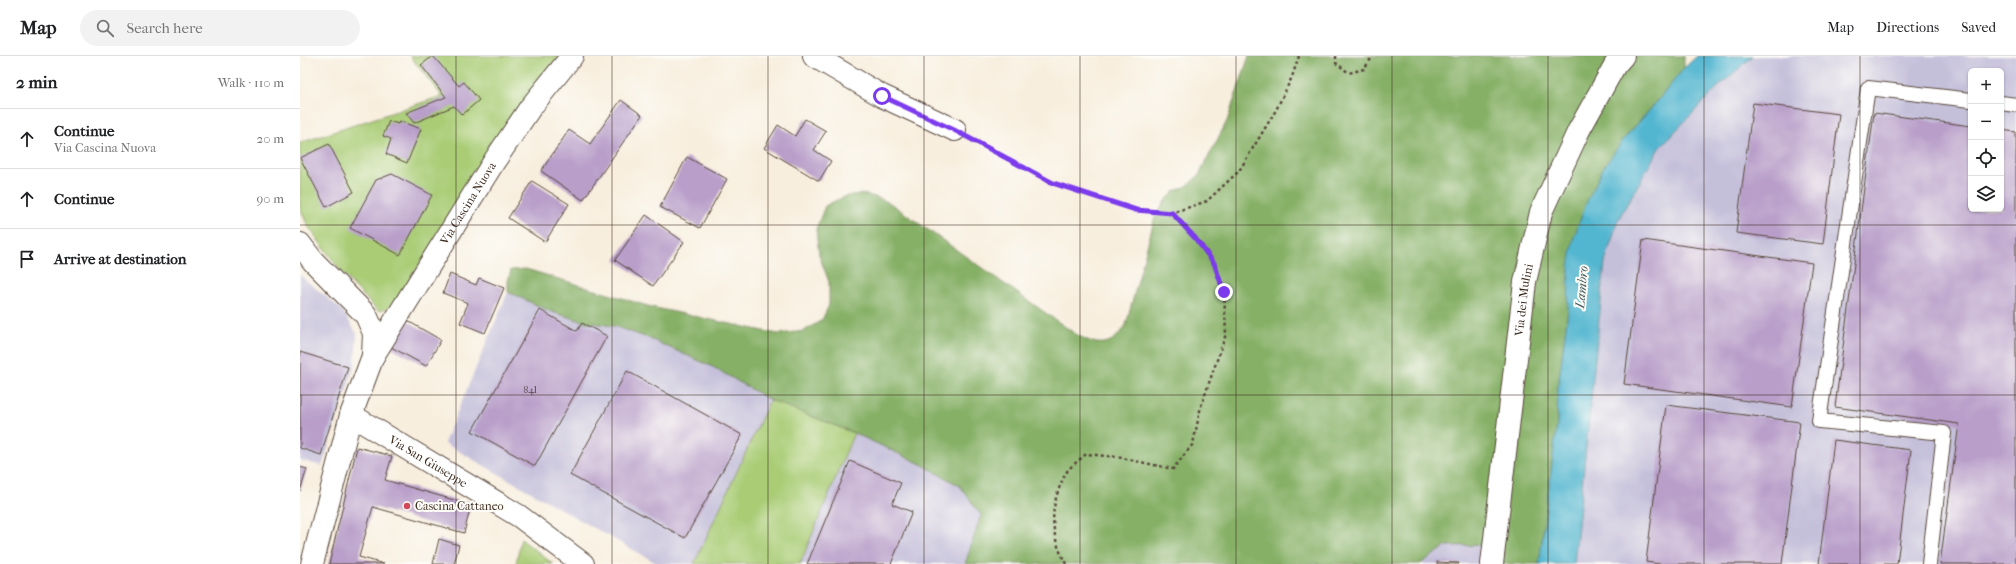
<!DOCTYPE html>
<html lang="en">
<head>
<meta charset="utf-8">
<style>
	body { margin:0; font-family:"IM FELL French Canon",serif; background:#f2f2f2; color:#202124 }
	.controls { position:absolute; right:12px; top:12px; display:grid; overflow:hidden; border-radius:6px; box-shadow:0 1px 3px #0004 }
	.controls button { width:36px; height:36px; display:grid; place-items:center; padding:0; border:0; border-bottom:1px solid #e0e0e0; background:#fff; color:#202124; font:20px sans-serif }
	.stop { position:absolute; width:12px; height:12px; margin:-9px; border:3px solid #7c3aed; border-radius:50%; background:#fff }
	.stop.end { background:#7c3aed; border-color:#fff; box-shadow:0 1px 4px #0008 }
	.list { margin:0; padding:0; list-style:none }
	h2 { display:flex; justify-content:space-between; align-items:center; height:52px; margin:0; padding:0 16px; font-size:17px }
	h2 small { font-size:13px; font-weight:400; color:#757577 }
	.list li { display:grid; grid-template-columns:26px 1fr auto; gap:12px; align-items:center; box-sizing:border-box; height:60px; padding:0 16px; border-top:1px solid #e0e0e0 }
	.list b { display:block; font-size:15px; white-space:nowrap }
	.list p { margin:0; font-size:13px; white-space:nowrap; color:#757577 }
	.list em { font-size:13px; font-style:normal; color:#757577 }
	.icon { flex:none; width:22px; height:22px; fill:none; stroke:currentColor; stroke-width:2; stroke-linecap:round; stroke-linejoin:round }
	.map { position:relative; flex:none; width:1716px; height:508px; overflow:hidden }
	header { display:flex; align-items:center; gap:24px; box-sizing:border-box; height:56px; padding:0 20px; background:#fff; border-bottom:1px solid #e0e0e0 }
	header strong { font-size:19px }
	nav { display:flex; gap:22px; margin-inline-start:auto; font-size:14px }
	.search { width:280px; height:36px; background:#f2f2f2; display:flex; align-items:center; gap:10px; box-sizing:border-box; padding:0 14px; border-radius:22px; color:#757577; font-size:15px }
	main { display:flex }
	aside { flex:1; background:#fff }
	.map>svg:first-child { display:block }
	.industrial { fill:#c5c0da; fill-rule:evenodd }
	.green { fill:#a9cc75; stroke:#727b4a }
	.forest { fill:#86b066; stroke:#606d42 }
	.water { fill:#52b6d0; stroke:#467077 }
	.building { fill:#b89ec9 }
	.lines { fill:none; stroke-linecap:round; stroke-linejoin:round }
	.service-casing { stroke:#57473b; stroke-width:16 }
	.minor-casing { stroke:#57473b; stroke-width:24 }
	.path { stroke:#57473b; stroke-width:2.5; stroke-dasharray:3 3; stroke-linecap:butt }
	.service { stroke:#fff; stroke-width:14 }
	.minor { stroke:#fff; stroke-width:22 }
	.route { stroke:#7c3aed; stroke-width:5 }
	.grid { fill:none; stroke:#3b2a1e; stroke-width:1; stroke-opacity:0.55 }
	.poi-dot { fill:#d1495b; stroke:#fdfcf7; stroke-width:1.5 }
	.labels { text-anchor:middle; stroke-width:4; stroke-linejoin:round; paint-order:stroke }
	.number-label { font-size:10px; fill:#5a4749 }
	.street-label { font-size:12px; fill:#3b2a1e; stroke:#fdfcf7 }
	.poi-label { font-size:12px; fill:#3b2a1e; stroke:#fdfcf7; text-anchor:start }
	.water-label { font-size:13px; font-style:italic; fill:#435b5c; stroke:#fdfcf7 }
</style>
</head>
<body>
<header>
<strong>Map</strong>
<div class="search"><svg class="icon" aria-label="search" viewBox="0 0 24 24"><circle cx="10" cy="10" r="6"/><path d="M15 15l6 6"/></svg>Search here</div>
<nav><a>Map</a><a>Directions</a><a>Saved</a></nav>
</header>
<main>
<aside>
<h2>2 min<small>Walk · 110 m</small></h2>
<ul class="list">
<li><svg class="icon" aria-label="ahead" viewBox="0 0 24 24"><path d="M12 20V5M6 11l6-6 6 6"/></svg><div><b>Continue</b><p>Via Cascina Nuova</p></div><em>20 m</em></li>
<li><svg class="icon" aria-label="ahead" viewBox="0 0 24 24"><path d="M12 20V5M6 11l6-6 6 6"/></svg><div><b>Continue</b></div><em>90 m</em></li>
<li><svg class="icon" aria-label="arrive" viewBox="0 0 24 24"><path d="M6 21V4h12l-3 4 3 4H6"/></svg><div><b>Arrive at destination</b></div></li>
</ul>
</aside>
<div class="map">
<svg width="1716" height="508" viewBox="0 0 1716 508">
	<rect width="100%" height="100%" fill="#fdfcf7"/>
	<filter id="ink" filterUnits="userSpaceOnUse"><feTurbulence type="fractalNoise" baseFrequency=".025" numOctaves="2"/><feDisplacementMap in="SourceGraphic" scale="8" xChannelSelector="R" yChannelSelector="G"/><feConvolveMatrix kernelMatrix="1 2 1 2 8 2 1 2 1" color-interpolation-filters="sRGB"/></filter>
	<filter id="wash" filterUnits="userSpaceOnUse"><feTurbulence type="fractalNoise" baseFrequency=".012" numOctaves="4" result="noise"/><feDisplacementMap in="SourceGraphic" scale="16" xChannelSelector="R" yChannelSelector="G"/><feGaussianBlur stdDeviation="0.9" result="paint"/><feColorMatrix in="noise" values="0 0 0 0 0 0 0 0 0 0 0 0 0 0 0 0 0 1.4 0 .05"/><feComposite in="paint" operator="in"/></filter>
	<g filter="url(#wash)">
		<rect width="100%" height="100%" fill="#f8eede"/>
		<!-- industrial -->
		<path class="industrial" d="M1453 0H1716V508H1274L1305 206 1318 164 1359 92 1418 31ZM1671 15H1701V153H1671Z
			M0 219 43 255 57 278 55 307 22 410 0 404Z
			M208 236 252 256 285 266 314 270 348 282 413 311 470 344 394 508H358L144 387Z
			M554 377 621 408 660 430 681 459 665 508H500Z
			M1183 489 1192 508H1120L1147 490Z"/>
		<!-- green -->
		<path class="green" d="M110 0H259L91 252 78 255 42 217 8 170 0 152V87L142 40Z
			M470 344 554 377 500 508H394Z
			M221 483 253 508H216Z"/>
		<!-- forest -->
		<path class="forest" d="M949 0H1384V12L1356 47 1324 83 1303 112 1269 212 1268 255 1258 331 1257 368 1239 508H1192L1193 494 1183 489 1147 490 1120 508H665L681 459 660 430 621 408 554 377 470 344 413 311 348 282 314 270 285 266 252 256 208 236V225L211 214 226 213 351 251 478 278 504 275 522 264 529 249V226L519 199 516 173 525 150C551 136 562 134 590 147L774 277C796 290 810 294 826 269L855 161 864 146 875 135 887 130 899 119 927 65Z"/>
		<!-- water -->
		<path class="water" d="M1397 0H1453L1418 31 1359 92 1318 164 1305 206 1274 508H1239L1257 368 1258 331 1268 255 1269 212 1273 184 1285 150 1303 112 1324 83 1356 47 1384 12Z"/>
		<g id="blocks">
			<!-- building -->
			<path class="building" d="M133 0 159 30 164 26 179 44 162 59 154 50 114 67 106 57 146 41 121 9Z
				M321 44 342 59 283 144 241 115 269 74 290 88Z
				M1453 47 1539 58 1523 188 1436 177Z
				M1574 57 1671 70V153H1701V74L1716 76V508H1640L1659 368 1535 351Z
				M505 63 526 75 514 94 531 105 519 125 464 92 478 69 495 80Z
				M89 65 98 68 99 65 121 73 107 107 86 98 91 83 83 80Z
				M29 88 54 136 26 151 0 102Z
				M387 101 427 123 400 172 360 151Z
				M92 118 132 139 100 199 50 172 76 124Z
				M232 125 269 148 245 186 208 162Z
				M346 159 384 186 353 230 315 204Z
				M1343 184 1512 207 1492 351 1324 328Z
				M150 218 176 229 179 222 204 232 185 277 160 267 168 247 143 237Z
				M240 254 277 275 282 267 307 280 235 410 172 375Z
				M106 264 141 284 126 310 91 291Z
				M0 296 48 311 21 399 0 392Z
				M327 315 442 379 385 482 270 419Z
				M1366 349 1500 366 1482 508H1360L1346 506Z
				M1534 384 1611 394 1597 508H1519Z
				M57 391 92 400 85 424 171 449 164 477 73 451 59 501 84 508H29Z
				M550 405 601 427 592 448 612 456 591 508H507Z
				M0 411 7 413 0 435Z
				M139 483 159 489 154 508H133Z
				M1137 506 1159 507V508H1137Z"/>
		</g>
	</g>
	<g filter="url(#ink)">
		<use href="#blocks" fill-opacity="0" stroke="#57473b" stroke-width="1"/>
		<g class="lines">
			<defs>
				<path id="service" d="M1701 47 1716 49
					M1629 508 1644 377 1519 365 1568 32 1671 44"/>
				<g id="minor">
					<path d="M514 0 582 40 655 74"/>
					<path d="M0 188 13 205 66 259 74 277 73 300 51 359 12 508"/>
					<path id="s1" d="M73 300 195 104 230 52 272 0"/>
					<path id="s2" d="M51 359 219 460 283 508"/>
					<path id="s3" d="M1192 508 1225 226 1241 156 1279 74 1315 9 1323 0"/>
				</g>
			</defs>
			<!-- service casing -->
			<use href="#service" class="service-casing"/>
			<!-- minor casing -->
			<use href="#minor" class="minor-casing"/>
			<!-- path -->
			<path class="path" d="M1036 0V7L1049 17 1064 13 1073 0
				M675 85 753 127 836 154 872 157 907 145 939 115 976 54 992 21 999 0
				M766 508C749 477 749 449 766 417 770 410 780 404 786 398L817 401 873 413 893 388 901 350 926 278 924 236 914 207 895 181 872 157"/>
			<!-- service -->
			<use href="#service" class="service"/>
			<!-- minor -->
			<use href="#minor" class="minor"/>
		</g>
	</g>
	<g class="lines" filter="url(#ink)">
		<!-- route -->
		<path class="route" d="M582 40 654 74 753 127 836 154 872 157 895 182 914 207 924 236"/>
	</g>
	<!-- grid -->
	<path class="grid" d="M156 0V508M312 0V508M468 0V508M624 0V508M780 0V508M936 0V508M1092 0V508M1248 0V508M1404 0V508M1560 0V508M0 169H1716M0 339H1716"/>
	<!-- markers -->
	<circle class="poi-dot" cx="107" cy="450" r="4"/>
	<g class="labels">
		<!-- number labels -->
		<g class="number-label">
			<text x="230" y="337">84l</text>
		</g>
		<!-- street labels -->
		<g class="street-label">
			<text dy="4" stroke="none"><textPath href="#s1" startOffset="180">Via Cascina Nuova</textPath></text>
			<text dy="4" stroke="none"><textPath href="#s3" startOffset="266">Via dei Mulini</textPath></text>
			<text dy="4" stroke="none"><textPath href="#s2" startOffset="90">Via San Giuseppe</textPath></text>
		</g>
		<!-- poi labels -->
		<g class="poi-label">
			<text x="115" y="454">Cascina Cattaneo</text>
		</g>
		<!-- water labels -->
		<g class="water-label">
			<text transform="translate(1281 231) rotate(-85)" y="5">Lambro</text>
		</g>
	</g>
</svg>
<div class="controls">
<button>+</button>
<button>−</button>
<button><svg class="icon" aria-label="locate" viewBox="0 0 24 24"><circle cx="12" cy="12" r="6"/><path d="M12 2v4M12 18v4M2 12h4M18 12h4"/></svg></button>
<button><svg class="icon" aria-label="layers" viewBox="0 0 24 24"><path d="M12 4l9 5-9 5-9-5zM3 14l9 5 9-5"/></svg></button>
</div>
<div class="stop" style="left:582px;top:40px"></div>
<div class="stop end" style="left:924px;top:236px"></div>
</div>
</main>
</body>
</html>
